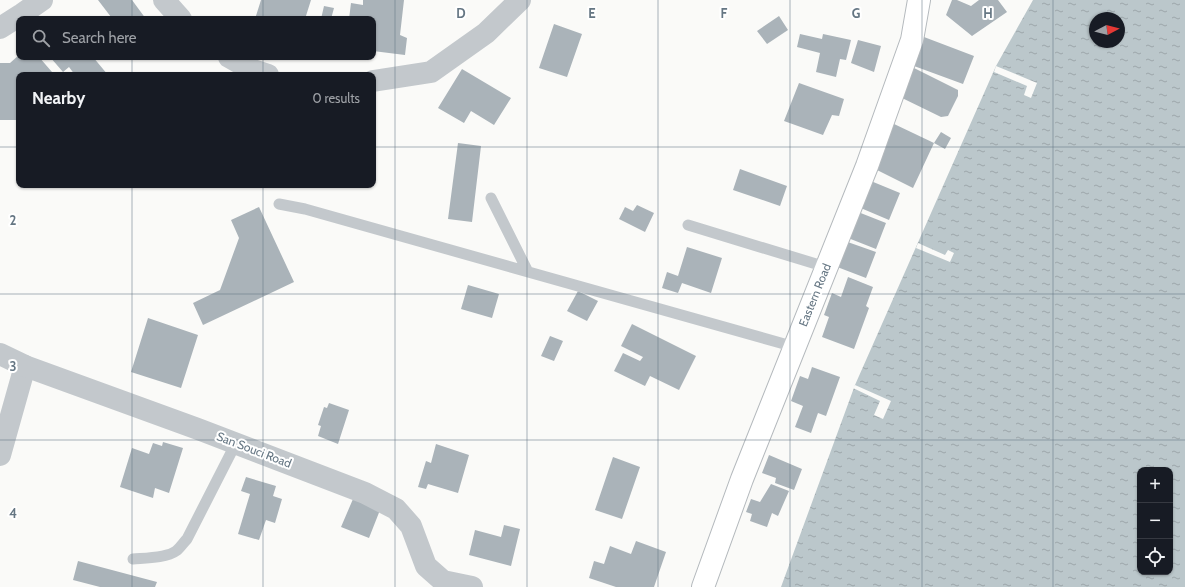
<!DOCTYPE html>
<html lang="en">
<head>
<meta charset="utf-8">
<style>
	body { margin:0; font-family:Cabin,sans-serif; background:#242831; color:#f1f3f6 }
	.controls { position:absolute; right:12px; bottom:12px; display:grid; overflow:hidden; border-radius:8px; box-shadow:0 1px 3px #0004 }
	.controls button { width:36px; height:36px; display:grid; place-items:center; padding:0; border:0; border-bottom:1px solid #363941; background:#171b24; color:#f1f3f6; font:20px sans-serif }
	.compass { position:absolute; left:1089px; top:12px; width:36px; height:36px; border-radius:50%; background:#171b24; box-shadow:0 1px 3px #0004; rotate:83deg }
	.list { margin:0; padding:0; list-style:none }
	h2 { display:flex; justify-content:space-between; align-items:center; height:52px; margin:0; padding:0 16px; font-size:17px }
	h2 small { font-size:13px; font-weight:400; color:#9ea1a6 }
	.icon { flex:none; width:22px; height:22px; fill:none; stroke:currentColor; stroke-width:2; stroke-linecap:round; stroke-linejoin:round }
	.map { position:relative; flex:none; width:1185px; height:587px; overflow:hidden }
	.search { position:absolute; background:#171b24; box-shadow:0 1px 3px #0004; left:16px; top:16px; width:360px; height:44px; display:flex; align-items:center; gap:10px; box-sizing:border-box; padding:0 14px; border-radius:8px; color:#9ea1a6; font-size:15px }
	.panel { position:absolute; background:#171b24; box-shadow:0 1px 3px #0004; left:16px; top:72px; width:360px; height:116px; border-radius:8px }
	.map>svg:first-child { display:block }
	.water { fill:url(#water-ripples); fill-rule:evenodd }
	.pier { fill:#fafaf8 }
	.building { fill:#aab3b9 }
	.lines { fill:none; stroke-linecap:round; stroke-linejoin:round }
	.trunk-casing { stroke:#b4b9bd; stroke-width:24 }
	.service { stroke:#c3c8cc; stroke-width:11 }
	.minor { stroke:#c3c8cc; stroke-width:22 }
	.tertiary { stroke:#c3c8cc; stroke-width:22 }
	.trunk { stroke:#fff; stroke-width:22 }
	.grid { fill:none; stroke:#657683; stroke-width:1; stroke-opacity:0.55 }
	.labels { text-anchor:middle; stroke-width:4; stroke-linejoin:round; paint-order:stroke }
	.street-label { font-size:12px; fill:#657683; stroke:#fff }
	.grid-label { font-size:13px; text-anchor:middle; font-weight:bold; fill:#657683; stroke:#fff; stroke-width:4; stroke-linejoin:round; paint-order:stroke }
</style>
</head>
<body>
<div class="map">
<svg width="1185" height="587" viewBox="0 0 1185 587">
	<defs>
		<pattern id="water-ripples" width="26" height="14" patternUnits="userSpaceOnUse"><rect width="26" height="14" fill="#bbc7cb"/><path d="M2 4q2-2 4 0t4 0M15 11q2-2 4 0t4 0" fill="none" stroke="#9ca6aa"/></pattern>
	</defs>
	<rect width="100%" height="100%" fill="#fafaf8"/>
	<!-- water -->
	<path class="water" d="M1033 0H1185V587H781L855 385 996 66ZM1095 18H1119V42H1095ZM1140 470H1170V572H1140Z"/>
	<!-- pier -->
	<path class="pier" d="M996 66 1037 83 1031 98 1024 95 1027 86 994 72Z
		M918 243 945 255 948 250 954 253 950 262 916 248Z
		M855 385 891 401 883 419 874 415 880 401 853 388Z"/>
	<!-- building -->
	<path class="building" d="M98 0H132L146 19H108L111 17Z
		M261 0H311L305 19H255Z
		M363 0H404L400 35 407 38 405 55 373 51V19H349L351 3 363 5Z
		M952 0H957L971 6 979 0H998L1007 12 972 36 946 15Z
		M324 6 334 8 331 19H321Z
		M779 16 788 30 767 44 757 31Z
		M554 24 582 34 567 77 539 68Z
		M800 34 822 39 823 34 851 40 846 60 840 59 836 77 816 72 820 53 797 47Z
		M924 37 974 56 963 84 914 66Z
		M858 40 881 46 874 72 851 63Z
		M19 55V57H39L52 72 49 75H19V120H0V63H10Z
		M50 57H93L108 75H75L69 67 63 72Z
		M914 68 958 90V96L948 116 941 117 900 97Z
		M462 69 511 98 494 125 471 111 464 123 438 108Z
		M799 83 844 99 839 116 832 115 823 135 784 121Z
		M892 123 934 143 913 188 871 167Z
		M941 132 951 138 945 149 934 143Z
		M458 143 481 146 472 222 448 219Z
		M740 169 787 186 780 206 733 190Z
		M866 179 900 193 889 220 856 206Z
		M637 205 654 213 645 232 619 219 625 207 633 211Z
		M259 207 294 282 203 325 193 303 220 290 239 238 231 220Z
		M853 210 886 223 876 249 843 236Z
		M842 240 876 252 866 278 832 265Z
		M687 247 722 258 711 293 682 283 678 293 662 288 667 272 678 276Z
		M848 277 873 287 866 306 869 308 854 349 822 337 829 317 824 315 832 293 841 297Z
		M468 285 499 294 492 318 461 309Z
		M578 291 598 301 587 321 567 311Z
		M148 318 198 335 181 388 131 372Z
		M632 324 696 356 679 390 650 376 645 386 614 371 623 353 640 361 643 357 621 346Z
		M550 336 563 341 554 361 541 356Z
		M812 367 840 377 826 416 818 413 811 433 795 427 803 406 791 401 800 376 808 379Z
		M329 403 349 410 338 444 318 436 321 426 318 425 324 407 327 408Z
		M163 442 183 448 169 493 155 488 153 498 120 487 132 448 149 454 153 443 162 446Z
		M436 444 469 455 458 493 428 484 426 489 418 487 426 461 431 463Z
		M769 455 802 469 794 490 775 483 776 478 762 473Z
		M613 457 640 467 622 519 595 510Z
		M246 477 276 486 273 496 282 499 275 523 266 520 259 540 238 534 250 494 241 491Z
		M771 484 789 491 778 516 772 513 767 527 750 521 752 514 746 512 751 499 760 502Z
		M353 499 380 510 369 538 341 527Z
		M504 525 520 529 511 566 469 555 475 530 501 537Z
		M636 541 666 552 654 587H616L589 578 594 561 604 564 610 546 631 554Z
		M78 561 157 582 155 587H100L73 580Z"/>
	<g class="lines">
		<defs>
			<path id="trunk" d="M703 587 742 479 867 166 912 40 919 0"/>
		</defs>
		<!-- trunk casing -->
		<use href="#trunk" class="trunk-casing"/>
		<!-- service -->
		<path class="service" d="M491 198 528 272
			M279 204 305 209 795 347
			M688 225 826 267
			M133 559C144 558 167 558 176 551 180 548 183 543 187 539L236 443"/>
		<!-- minor -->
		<path class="minor" d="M164 0 181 19
			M0 28 22 14 42 0
			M229 57 250 69 268 75
			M373 81 431 72 486 33 520 0
			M0 455 25 366"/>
		<!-- tertiary -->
		<path class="tertiary" d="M0 354 25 366 198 429 365 493 396 509 411 526 426 566 443 581 472 587"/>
		<!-- trunk -->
		<use href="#trunk" class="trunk"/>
	</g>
	<!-- grid -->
	<path class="grid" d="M132 0V19M263 0V19M395 0V587M527 0V587M658 0V587M790 0V587M922 0V587M1053 0V587M132 57V75M263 57V75M0 147H19M373 147H1185M132 185V587M263 185V587M0 294H1185M0 440H1185"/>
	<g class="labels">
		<!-- street labels -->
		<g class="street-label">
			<text transform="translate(815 295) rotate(-68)" y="4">Eastern Road</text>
			<text transform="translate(254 450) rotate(21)" y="4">San Souci Road</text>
		</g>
	</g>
	<g class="grid-label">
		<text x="461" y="18">D</text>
		<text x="592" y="18">E</text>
		<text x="724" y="18">F</text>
		<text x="856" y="18">G</text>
		<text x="988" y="18">H</text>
		<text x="13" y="225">2</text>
		<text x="13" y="371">3</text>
		<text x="13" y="518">4</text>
	</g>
</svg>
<div class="controls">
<button>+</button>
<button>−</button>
<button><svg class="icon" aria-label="locate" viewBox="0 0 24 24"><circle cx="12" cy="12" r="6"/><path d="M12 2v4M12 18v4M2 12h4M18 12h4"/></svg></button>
</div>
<svg class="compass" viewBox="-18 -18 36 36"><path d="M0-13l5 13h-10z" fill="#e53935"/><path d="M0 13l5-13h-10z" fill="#9ea1a6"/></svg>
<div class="search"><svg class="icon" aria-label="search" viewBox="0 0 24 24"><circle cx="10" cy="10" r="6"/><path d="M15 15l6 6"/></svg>Search here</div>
<section class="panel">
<h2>Nearby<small>0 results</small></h2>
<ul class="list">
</ul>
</section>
</div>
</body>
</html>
